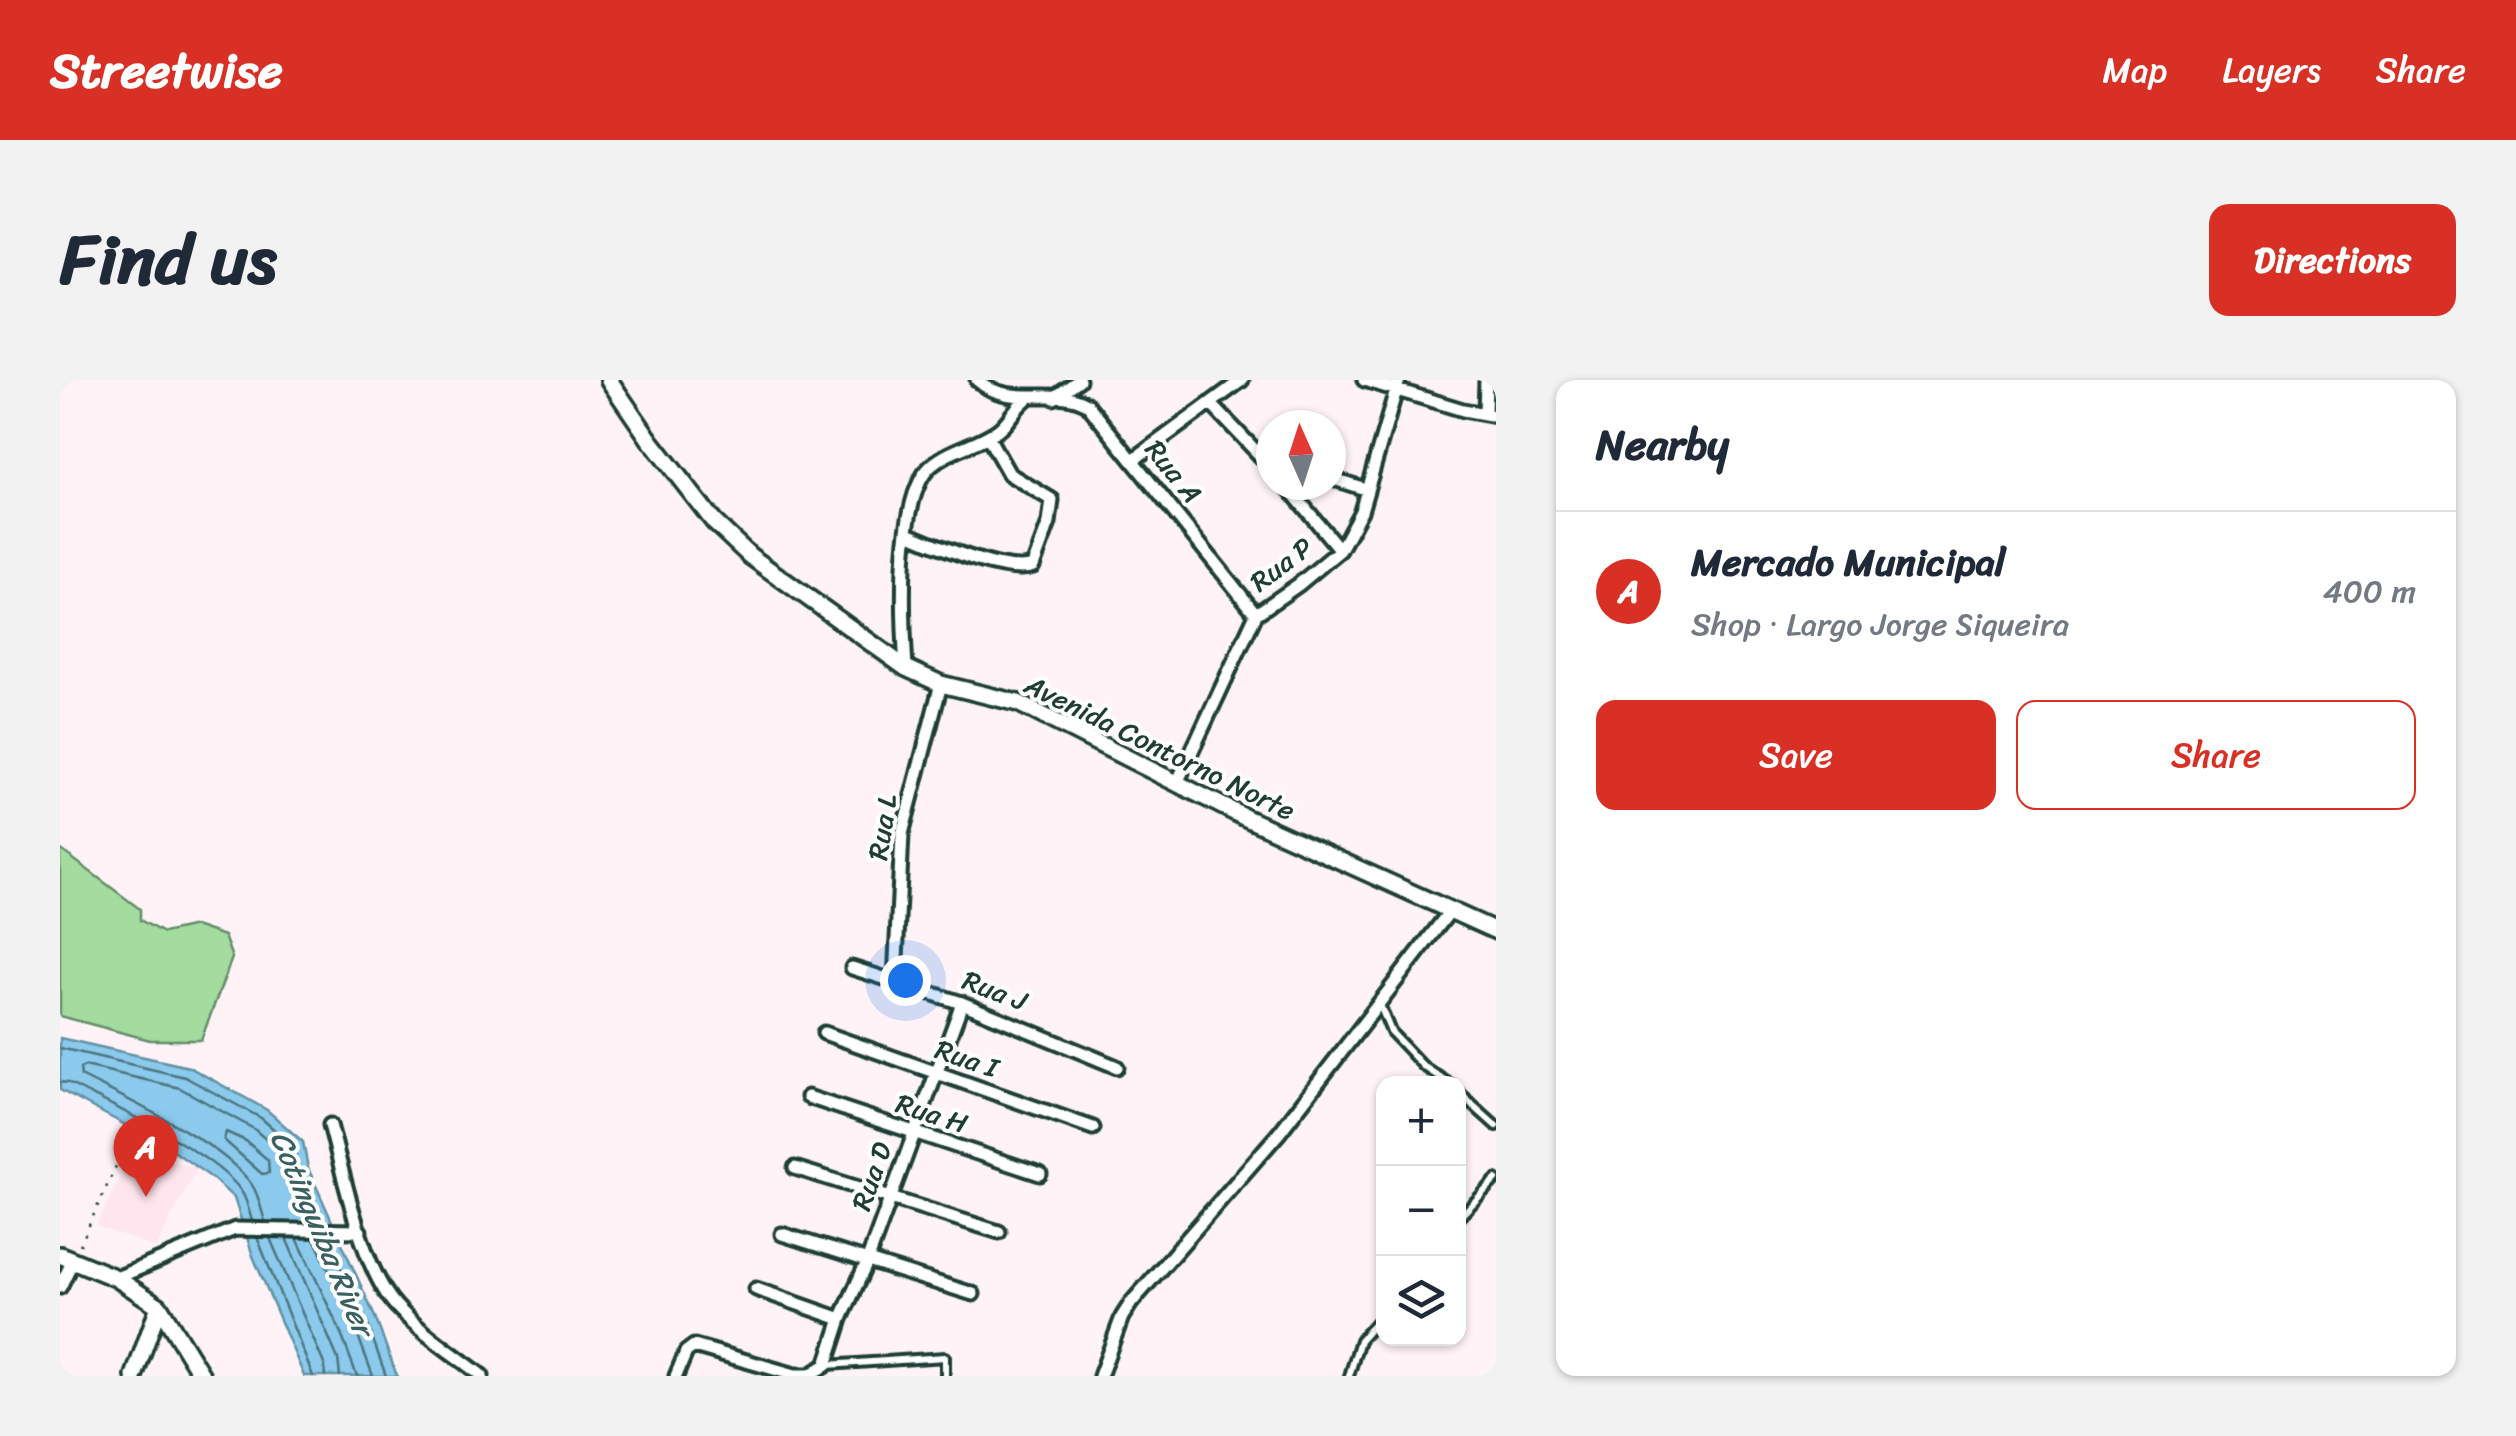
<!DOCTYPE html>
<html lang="en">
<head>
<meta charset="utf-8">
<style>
	body { margin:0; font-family:Sriracha,sans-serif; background:#f2f2f3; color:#1f2937 }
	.controls { position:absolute; right:30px; bottom:30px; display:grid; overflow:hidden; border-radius:20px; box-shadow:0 2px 8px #0004 }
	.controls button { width:90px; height:90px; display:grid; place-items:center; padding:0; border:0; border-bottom:2px solid #e0e1e3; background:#fff; color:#1f2937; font:50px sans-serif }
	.compass { position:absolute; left:1196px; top:30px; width:90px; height:90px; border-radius:50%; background:#fff; box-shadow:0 2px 8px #0004; rotate:357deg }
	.you { position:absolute; left:845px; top:600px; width:35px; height:35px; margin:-25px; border:8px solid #fff; border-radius:50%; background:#1a73e8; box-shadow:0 0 0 15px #1a73e833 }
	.badge { display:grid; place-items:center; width:65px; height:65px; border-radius:50%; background:#d93025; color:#fff; font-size:32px; font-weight:700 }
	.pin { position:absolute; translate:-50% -82px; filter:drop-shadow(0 2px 5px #0008) }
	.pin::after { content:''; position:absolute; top:52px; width:35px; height:30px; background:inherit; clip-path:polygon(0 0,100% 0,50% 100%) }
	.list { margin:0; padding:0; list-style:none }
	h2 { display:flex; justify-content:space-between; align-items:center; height:130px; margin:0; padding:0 40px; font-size:42px }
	h2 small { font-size:32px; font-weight:400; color:#747a83 }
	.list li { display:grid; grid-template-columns:65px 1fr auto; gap:30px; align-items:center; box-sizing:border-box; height:160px; padding:0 40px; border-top:2px solid #e0e1e3 }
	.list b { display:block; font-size:38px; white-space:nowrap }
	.list p { margin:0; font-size:32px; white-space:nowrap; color:#747a83 }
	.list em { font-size:32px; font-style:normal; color:#747a83 }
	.actions { display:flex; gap:20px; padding:30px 40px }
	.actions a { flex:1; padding:22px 0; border:2px solid #d93025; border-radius:20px; text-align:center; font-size:35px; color:#d93025 }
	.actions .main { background:#d93025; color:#fff }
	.icon { flex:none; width:55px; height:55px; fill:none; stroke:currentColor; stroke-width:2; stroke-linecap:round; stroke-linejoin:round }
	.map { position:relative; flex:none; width:1436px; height:996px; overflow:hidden; border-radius:20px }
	header { display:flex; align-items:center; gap:60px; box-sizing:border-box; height:140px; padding:0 50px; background:#d93025; color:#fff }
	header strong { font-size:48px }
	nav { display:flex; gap:55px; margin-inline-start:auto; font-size:35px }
	.intro { display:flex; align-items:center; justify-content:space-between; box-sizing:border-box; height:240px; padding:0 60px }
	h1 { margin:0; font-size:70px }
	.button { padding:25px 45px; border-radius:20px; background:#d93025; color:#fff; font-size:35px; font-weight:700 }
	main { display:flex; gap:60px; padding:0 60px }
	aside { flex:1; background:#fff; border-radius:20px; box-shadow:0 2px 8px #0004 }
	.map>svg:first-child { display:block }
	.built { fill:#ffe5ed }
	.green { fill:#a4db9e; stroke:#628c69; stroke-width:2.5 }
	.water { fill:#8ccaed; stroke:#6092a3; stroke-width:2.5 }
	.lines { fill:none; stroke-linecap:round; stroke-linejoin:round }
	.shore { stroke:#4b757e; stroke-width:2.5 }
	.lane-casing { stroke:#1f3d34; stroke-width:14 }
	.street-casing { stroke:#1f3d34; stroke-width:19 }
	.secondary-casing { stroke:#1f3d34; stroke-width:22 }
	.path { stroke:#1f3d34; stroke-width:2.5; stroke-dasharray:2.5 8; stroke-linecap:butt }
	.lane { stroke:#fff; stroke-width:6 }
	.street { stroke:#fff; stroke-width:11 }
	.secondary { stroke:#fff; stroke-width:15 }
	.labels { text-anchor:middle; stroke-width:8; stroke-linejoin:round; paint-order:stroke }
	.street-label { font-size:28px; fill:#1f3d34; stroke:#fff }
	.water-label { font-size:30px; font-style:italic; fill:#3a6062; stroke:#fff }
</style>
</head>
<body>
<header>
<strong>Streetwise</strong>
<nav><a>Map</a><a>Layers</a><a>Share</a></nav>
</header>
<div class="intro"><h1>Find us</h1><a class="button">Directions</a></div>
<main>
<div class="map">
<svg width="1436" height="996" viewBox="0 0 1436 996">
	<rect width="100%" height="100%" fill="#fff3f7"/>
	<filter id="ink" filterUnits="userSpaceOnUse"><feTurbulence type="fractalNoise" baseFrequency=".01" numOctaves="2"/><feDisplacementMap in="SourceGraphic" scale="20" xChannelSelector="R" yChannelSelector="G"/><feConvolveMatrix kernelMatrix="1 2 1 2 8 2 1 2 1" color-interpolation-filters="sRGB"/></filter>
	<g filter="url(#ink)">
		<!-- built -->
		<path class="built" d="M74 770 137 788 96 868 36 846Z"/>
		<!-- green -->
		<path class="green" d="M0 469 80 529V540L103 553 135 546 164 556 172 578 141 660H90L0 636Z"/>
		<!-- water -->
		<path class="water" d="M0 658 129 687 207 730 243 762 248 788 315 937 337 996H244L193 876 174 818 152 798 112 770 0 710Z"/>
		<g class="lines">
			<!-- shore -->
			<path class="shore" d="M0 668 125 697 201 738 234 767 239 792 260 842
				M0 702 8 703C52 726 155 773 181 811 187 819 189 832 192 841
				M166 752 186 761 208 780 209 793 202 794 164 760Z
				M205 841C201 830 199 815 192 805 161 761 69 721 21 696L20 688 25 686 120 708 194 749 223 774 227 796 247 842
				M197 857 253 996
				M210 858 264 984 265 996
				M226 858 278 979 280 996
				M237 858 280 951 297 996
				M254 858 294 945 313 996
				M267 859 306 940 326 996"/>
			<defs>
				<path id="lane" d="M1320 625 1331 652 1363 686 1390 704
					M1398 712 1436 746
					M1398 839 1436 799
					M767 985 885 977V996
					M1289 996 1300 960 1324 933"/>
				<path id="street" d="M917 0C950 30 997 5 1027 24L1196 234
					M1304 0 1403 30 1436 36
					M994 18 1019 0
					M1151 24 1211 87
					M1425 34 1426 0
					M1073 80 1182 0
					M1271 98 1305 109
					M1226 105 1280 170
					M848 153C876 165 946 196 973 186L989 143 992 120 949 94 928 57
					M846 288C843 243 836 117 871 86 890 69 917 65 938 50 950 41 956 25 969 17
					M1117 403 1196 234 1238 205 1280 170 1301 131 1339 0
					M792 588 902 623 1057 687
					M835 601 842 454 881 304
					M764 653 1033 748
					M748 717 980 794
					M270 745C284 795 302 890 337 927 361 953 394 974 422 996
					M735 788 939 852
					M722 854 913 914
					M56 898 175 849 300 851
					M0 907 13 880
					M696 909 781 939
					M616 996 626 972 634 966 735 995H750L766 985 781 939 807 882 902 623
					M1040 996 1062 937 1071 923 1219 753 1390 531"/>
				<path id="secondary" d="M549 0 590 60 654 142 690 176 846 288 881 304 958 323 1186 438 1436 551
					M0 875 56 898 99 926 142 996
					M74 996 99 926"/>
			</defs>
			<!-- lane casing -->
			<use href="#lane" class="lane-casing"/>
			<!-- street casing -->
			<use href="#street" class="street-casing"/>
			<!-- secondary casing -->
			<use href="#secondary" class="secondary-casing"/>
			<!-- path -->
			<path class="path" d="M20 865 62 773"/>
			<!-- lane -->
			<use href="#lane" class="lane"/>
			<!-- street -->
			<use href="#street" class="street"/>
			<!-- secondary -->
			<use href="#secondary" class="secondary"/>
		</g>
	</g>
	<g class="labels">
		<!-- street labels -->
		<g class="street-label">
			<text transform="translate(1114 91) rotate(51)" y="10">Rua A</text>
			<text transform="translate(1221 184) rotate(-37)" y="10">Rua P</text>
			<text transform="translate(1100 367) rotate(26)" y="10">Avenida Contorno Norte</text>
			<text transform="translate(822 447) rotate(-81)" y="10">Rua L</text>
			<text transform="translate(935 610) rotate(21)" y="10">Rua J</text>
			<text transform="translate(907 678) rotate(19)" y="10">Rua I</text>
			<text transform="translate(872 733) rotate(18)" y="10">Rua H</text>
			<text transform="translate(811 796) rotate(-71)" y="10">Rua D</text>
		</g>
		<!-- water labels -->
		<g class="water-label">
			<text transform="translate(262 853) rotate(67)" y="10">Cotinguiba River</text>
		</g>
	</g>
</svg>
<div class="controls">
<button>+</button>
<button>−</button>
<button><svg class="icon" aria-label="layers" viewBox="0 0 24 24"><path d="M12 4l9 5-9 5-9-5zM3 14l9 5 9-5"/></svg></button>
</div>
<svg class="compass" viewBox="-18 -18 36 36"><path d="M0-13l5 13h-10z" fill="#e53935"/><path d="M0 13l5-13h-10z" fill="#747a83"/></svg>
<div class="you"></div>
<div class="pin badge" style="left:86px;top:817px">A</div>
</div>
<aside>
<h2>Nearby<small></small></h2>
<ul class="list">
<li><span class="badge">A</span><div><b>Mercado Municipal</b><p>Shop · Largo Jorge Siqueira</p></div><em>400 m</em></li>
</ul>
<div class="actions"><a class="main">Save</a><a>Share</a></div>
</aside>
</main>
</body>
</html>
